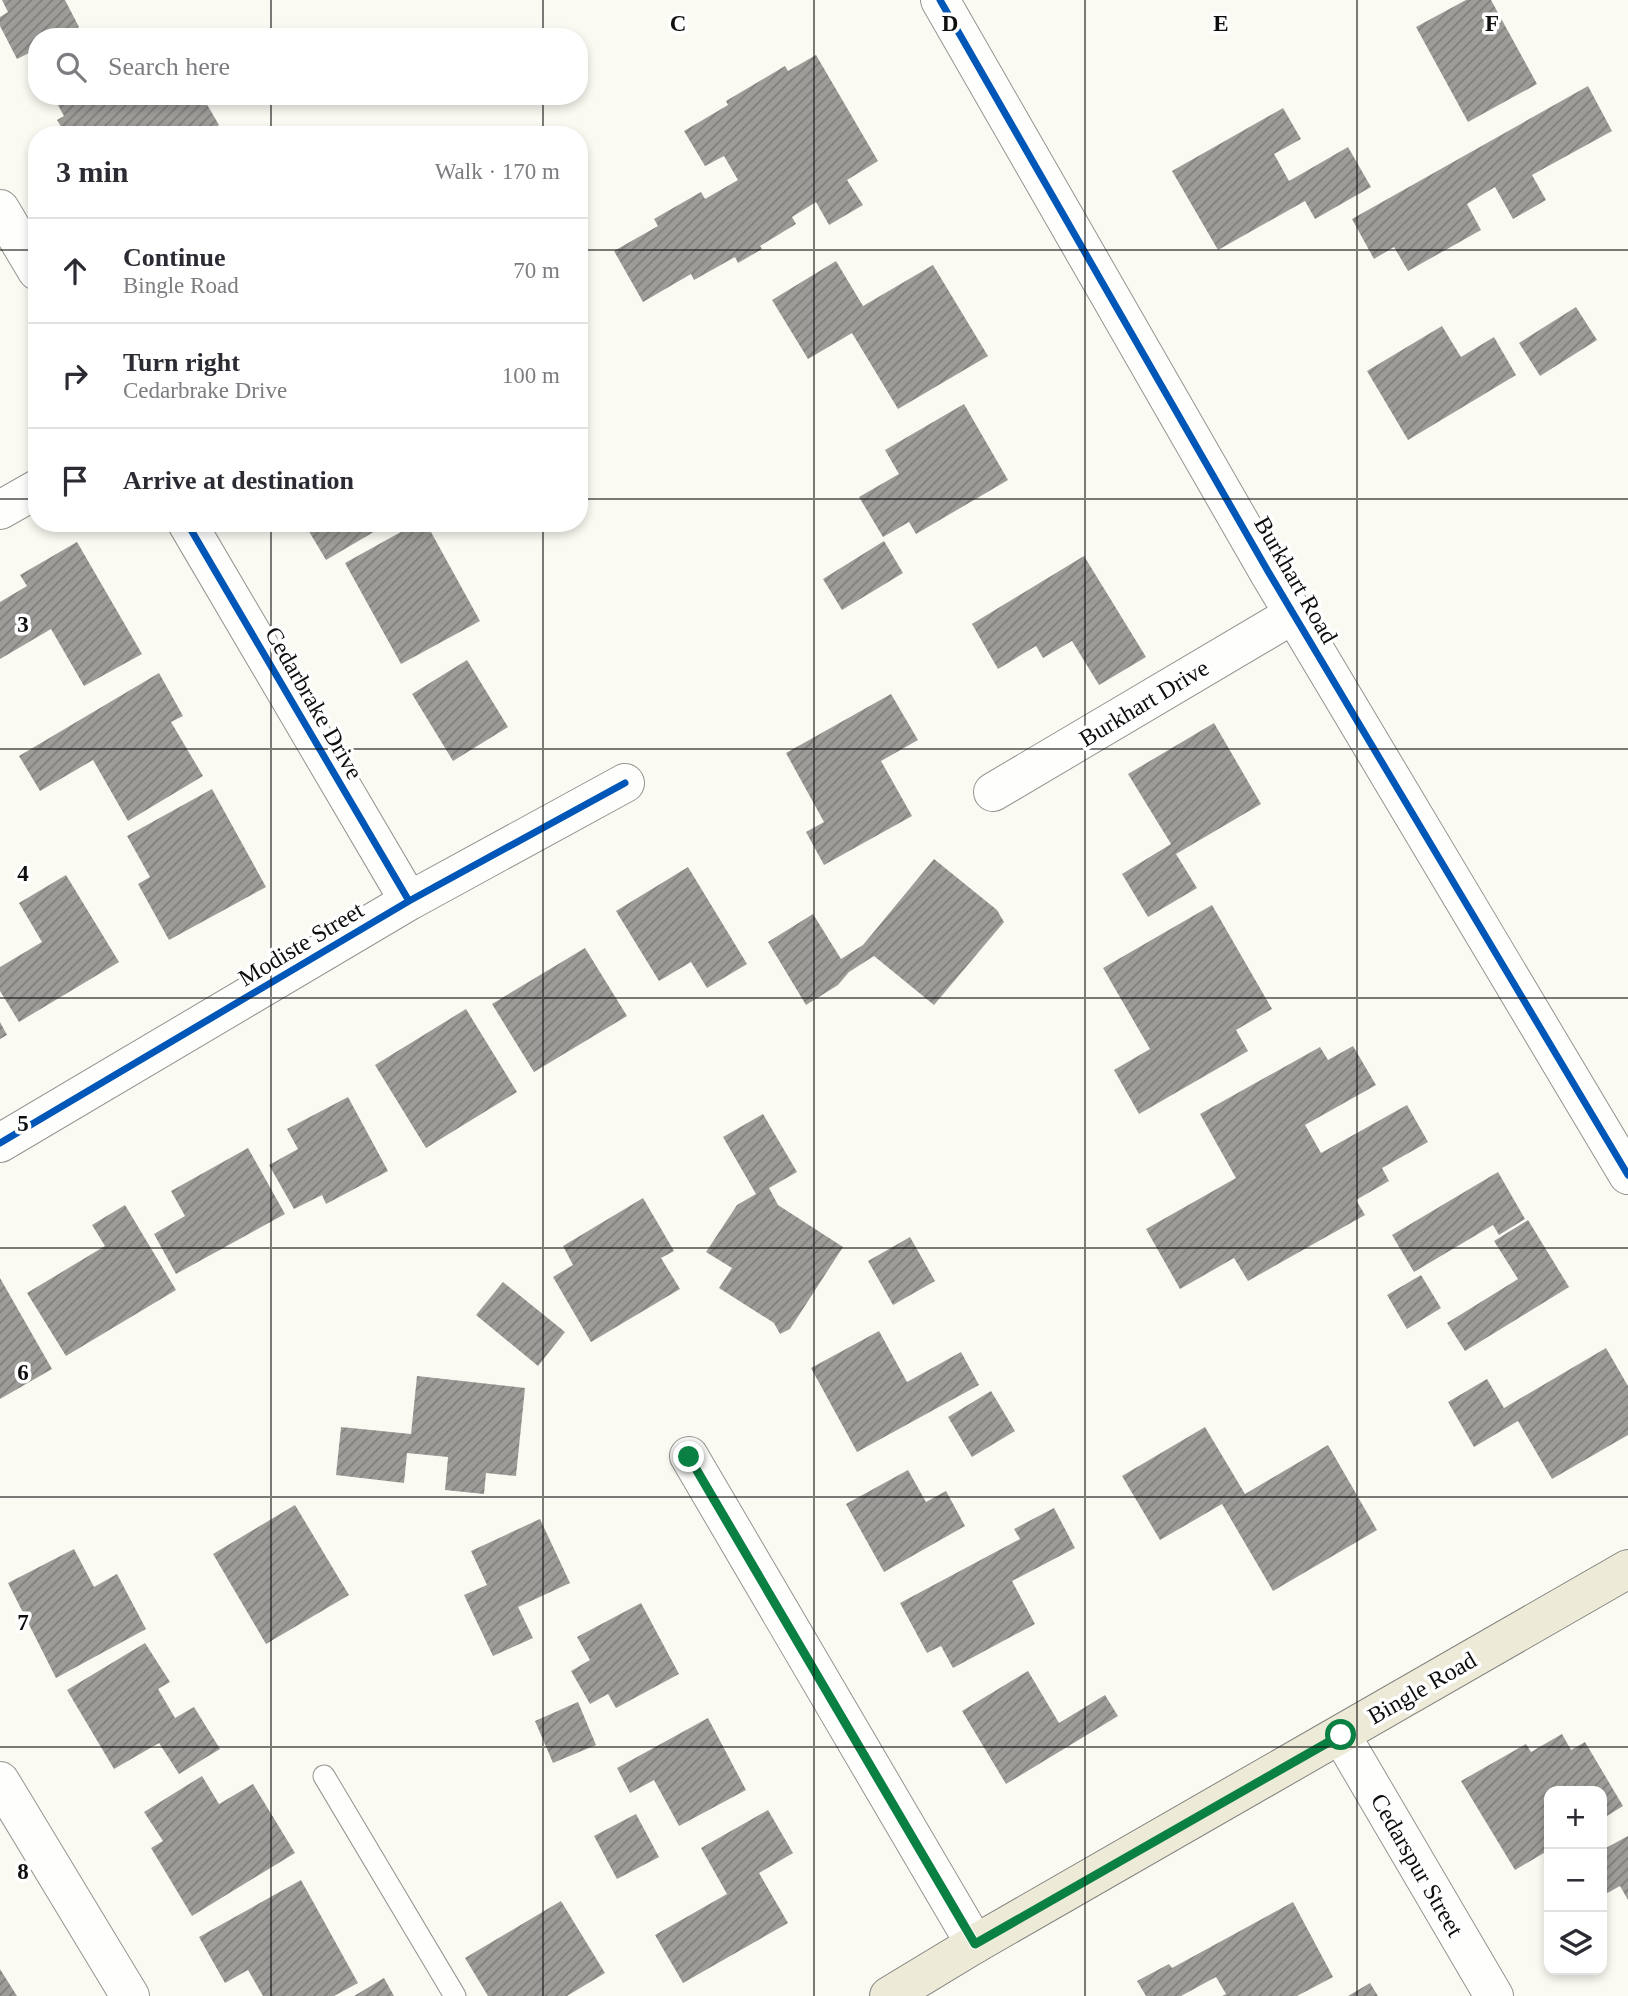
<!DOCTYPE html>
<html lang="en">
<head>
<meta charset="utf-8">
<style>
	body { margin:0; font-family:"Times New Roman",serif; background:#f7f7f7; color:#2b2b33 }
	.controls { position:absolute; right:21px; bottom:21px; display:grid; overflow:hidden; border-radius:14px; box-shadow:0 4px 10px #0003 }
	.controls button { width:63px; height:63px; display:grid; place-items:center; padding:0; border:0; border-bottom:2px solid #e1e1e2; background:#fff; color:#2b2b33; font:35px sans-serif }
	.stop { position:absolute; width:21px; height:21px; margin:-16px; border:5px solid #0b8043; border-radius:50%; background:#fff }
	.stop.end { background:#0b8043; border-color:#fff; box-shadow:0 2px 7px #0008 }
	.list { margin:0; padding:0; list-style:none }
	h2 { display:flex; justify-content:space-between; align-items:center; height:91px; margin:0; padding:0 28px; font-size:30px }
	h2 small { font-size:23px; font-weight:400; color:#7c7c81 }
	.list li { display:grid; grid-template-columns:46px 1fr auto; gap:21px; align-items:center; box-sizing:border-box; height:105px; padding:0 28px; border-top:2px solid #e1e1e2 }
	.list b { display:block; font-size:26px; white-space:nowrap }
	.list p { margin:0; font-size:23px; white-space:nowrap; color:#7c7c81 }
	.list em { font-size:23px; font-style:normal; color:#7c7c81 }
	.icon { flex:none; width:38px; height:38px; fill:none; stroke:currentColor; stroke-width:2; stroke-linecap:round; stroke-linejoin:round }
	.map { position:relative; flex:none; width:1628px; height:1996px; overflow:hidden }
	.search { position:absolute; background:#fff; box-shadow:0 4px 10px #0003; left:28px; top:28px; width:560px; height:77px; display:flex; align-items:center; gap:18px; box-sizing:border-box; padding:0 24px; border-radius:28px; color:#7c7c81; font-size:26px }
	.panel { position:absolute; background:#fff; box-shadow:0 4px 10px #0003; left:28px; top:126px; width:560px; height:406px; border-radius:28px }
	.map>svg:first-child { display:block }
	.building { fill:url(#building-hatch) }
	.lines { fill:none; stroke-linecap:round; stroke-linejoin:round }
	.service-casing { stroke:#959491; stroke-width:23 }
	.minor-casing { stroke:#959491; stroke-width:40 }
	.primary-casing { stroke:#82827e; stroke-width:40 }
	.service { stroke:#fefefd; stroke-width:21 }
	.minor { stroke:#fefefd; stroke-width:38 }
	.primary { stroke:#edead8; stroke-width:38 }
	.cycleway-casing { stroke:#fff; stroke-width:11 }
	.cycleway { stroke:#0057b8; stroke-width:7 }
	.route { stroke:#0b8043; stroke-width:9 }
	.grid { fill:none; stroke:#0e0e0e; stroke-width:2; stroke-opacity:0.55 }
	.labels { text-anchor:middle; stroke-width:7; stroke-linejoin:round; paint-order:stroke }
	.street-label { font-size:24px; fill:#0e0e0e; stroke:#fff }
	.grid-label { font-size:23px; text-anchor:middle; font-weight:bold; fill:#0e0e0e; stroke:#fff; stroke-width:7; stroke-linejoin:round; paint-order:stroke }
</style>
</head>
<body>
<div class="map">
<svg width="1628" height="1996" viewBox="0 0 1628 1996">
	<defs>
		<pattern id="building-hatch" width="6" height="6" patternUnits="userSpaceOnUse" patternTransform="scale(1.75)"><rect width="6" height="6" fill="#9e9c98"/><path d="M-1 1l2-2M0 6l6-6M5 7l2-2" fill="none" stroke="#7f7e7a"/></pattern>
	</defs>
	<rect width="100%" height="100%" fill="#fbfaf2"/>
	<!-- building -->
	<path class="building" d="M2 0H65L79 27 61 37H37V49L17 59 0 26V17L8 12Z
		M1466 0H1491L1537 84 1468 122 1416 27Z
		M100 28 105 37H85Z
		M816 55 878 161 847 180 863 205 829 225 816 202 792 217 796 224 760 246 762 249 738 263 735 257 694 280 691 274 643 302 614 251 658 226 654 219 701 192 705 199 738 180 724 156 705 166 684 131 728 105 726 101 785 66 788 71Z
		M1588 86 1612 131 1532 175 1546 200 1513 219 1495 187 1467 204 1481 230 1408 271 1394 247 1374 259 1352 219Z
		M53 96H139L142 102 152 96H202L219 125 202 135H66L57 120 64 116Z
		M1283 108 1301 139 1274 154 1289 181 1348 147 1371 187 1315 219 1305 201 1218 250 1172 171Z
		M836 261 863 306 933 265 988 356 898 409 852 333 808 359 772 300Z
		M1576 307 1597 340 1540 376 1519 343Z
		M1442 326 1461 357 1494 337 1516 375 1408 440 1367 371Z
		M964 404 1008 480 916 534 909 522 883 537 859 497 899 474 885 450Z
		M304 523H389L326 560Z
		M417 523H426L480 621 401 664 345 563Z
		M884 541 903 573 842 610 823 579Z
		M77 542 142 654 84 686 51 629 0 659V602L27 586 20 575Z
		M1084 556 1146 657 1099 685 1072 641 1043 658 1036 646 998 669 972 624Z
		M467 660 508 727 453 761 412 694Z
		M159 673 183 716 171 722 203 776 128 821 93 760 40 791 19 756Z
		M891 694 918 740 881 761 912 816 824 865 806 832 824 822 786 753Z
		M1214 723 1261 804 1176 854 1197 888 1148 917 1122 874 1171 844 1128 774Z
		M212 789 266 887 169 940 138 884 150 877 127 836Z
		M934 859 997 910 1004 922 934 1005 874 956 849 972 838 985 806 1005 768 942 813 914 841 959 863 945Z
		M688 867 747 964 707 988 691 962 659 981 616 911Z
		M66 875 119 962 19 1022 0 991V967L42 942 19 903Z
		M1212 905 1272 1009 1236 1030 1248 1051 1139 1114 1114 1070 1150 1049 1103 968Z
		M585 948 627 1016 534 1072 492 1004Z
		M466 1009 517 1092 426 1148 375 1065Z
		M0 1022 7 1035 0 1039Z
		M1353 1046 1376 1085 1305 1125 1321 1153 1407 1105 1428 1142 1382 1168 1389 1181 1356 1200 1365 1215 1248 1281 1234 1258 1180 1289 1146 1229 1236 1178 1200 1114 1320 1047 1328 1060Z
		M348 1097 388 1171 326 1204 322 1195 294 1209 269 1165 298 1149 287 1129Z
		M763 1114 797 1172 769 1188 778 1205 843 1247 790 1329 780 1334 774 1323 719 1288 732 1268 706 1252 737 1205 756 1194 723 1137Z
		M248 1148 285 1214 176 1274 154 1234 185 1216 171 1191Z
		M1498 1172 1525 1219 1499 1235 1493 1225 1414 1272 1392 1235Z
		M643 1198 674 1251 661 1258 680 1289 591 1342 553 1277 573 1265 563 1246Z
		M125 1205 176 1290 66 1356 27 1293 105 1246 92 1225Z
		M1528 1220 1569 1287 1465 1351 1447 1323 1518 1279 1494 1241Z
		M910 1237 935 1281 893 1305 868 1261Z
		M1421 1275 1441 1308 1407 1329 1387 1295Z
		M0 1278 52 1369 0 1399Z
		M503 1282 565 1332 538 1366 476 1315Z
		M879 1331 907 1382 961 1352 979 1385 857 1452 811 1368Z
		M1606 1348 1628 1386V1435L1552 1479 1518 1421 1474 1447 1448 1402 1487 1379 1504 1408Z
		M417 1376 525 1388 516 1476 486 1473 484 1494 445 1490 448 1457 407 1453 404 1483 336 1475 341 1427 411 1434Z
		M991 1391 1015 1431 972 1457 948 1417Z
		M1205 1427 1245 1494 1328 1445 1377 1530 1273 1591 1222 1504 1160 1540 1122 1476Z
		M908 1470 926 1502 946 1491 965 1526 884 1572 846 1504Z
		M295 1505 349 1595 266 1644 213 1554Z
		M1054 1508 1075 1548 1012 1581 1035 1624 953 1668 941 1646 927 1653 900 1603 1020 1539 1014 1529Z
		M540 1519 570 1583 518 1607 533 1638 493 1656 464 1595 487 1585 471 1551Z
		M74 1549 94 1587 117 1574 146 1629 56 1678 8 1583Z
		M641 1603 679 1674 616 1708 608 1694 590 1704 571 1671 590 1660 577 1637Z
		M145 1643 170 1682 158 1689 175 1718 194 1707 220 1749 179 1774 159 1743 114 1769 67 1690Z
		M1028 1671 1059 1723 1105 1695 1118 1716 1006 1784 962 1711Z
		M578 1702 596 1745 553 1763 535 1721Z
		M708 1718 746 1790 679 1826 654 1780 630 1793 617 1768Z
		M1562 1734 1571 1750 1585 1742 1623 1806 1602 1819V1791H1549V1850L1515 1870 1461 1781 1526 1744 1531 1752Z
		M202 1776 219 1804 253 1784 295 1853 192 1916 151 1848 163 1841 144 1812Z
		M768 1810 793 1853 759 1873 788 1923 683 1983 655 1935 727 1894 701 1848Z
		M636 1814 659 1857 617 1879 594 1836Z
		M1628 1836V1900L1620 1886 1602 1896V1850Z
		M301 1880 358 1983 334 1996H263L248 1970 225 1983 199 1937Z
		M561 1901 605 1973 567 1996H488L465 1958Z
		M1293 1902 1333 1977 1297 1996H1222L1226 1994 1216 1977 1181 1996H1146L1137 1981 1169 1964 1172 1968Z
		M0 1969 17 1996H0Z
		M384 1978 394 1996H354Z
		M1370 1983 1378 1996H1348Z"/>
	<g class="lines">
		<defs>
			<path id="service" d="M324 1776 455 1996"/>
			<path id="minor" d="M940 0 1269 573 1628 1175
				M0 209 37 271
				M0 510 37 489
				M187 523 409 901
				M993 792 1294 614
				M0 1143 409 901 625 783
				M689 1456 975 1944
				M1341 1735 1494 1996
				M0 1781 130 1996"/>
			<path id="primary" d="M889 1996 975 1944 1628 1569"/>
		</defs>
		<!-- service casing -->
		<use href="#service" class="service-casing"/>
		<!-- minor casing -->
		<use href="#minor" class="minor-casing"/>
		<!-- primary casing -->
		<use href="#primary" class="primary-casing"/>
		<!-- service -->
		<use href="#service" class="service"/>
		<!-- minor -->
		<use href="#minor" class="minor"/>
		<!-- primary -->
		<use href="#primary" class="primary"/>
		<defs>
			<path id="cycleway" d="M940 0 1269 573 1628 1175
				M187 523 409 901
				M0 1143 409 901 625 783
				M689 1456 975 1944"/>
		</defs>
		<!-- cycleway casing -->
		<use href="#cycleway" class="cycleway-casing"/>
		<!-- cycleway -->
		<use href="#cycleway" class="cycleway"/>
	</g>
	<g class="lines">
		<!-- route -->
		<path class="route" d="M689 1457 975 1944 1341 1735"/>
	</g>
	<!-- grid -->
	<path class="grid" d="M271 0V37M543 0V37M814 0V1996M1085 0V1996M1357 0V1996M271 96V135M543 96V135M0 250H37M579 250H1628M0 499H37M579 499H1628M271 523V1996M543 523V1996M0 749H1628M0 998H1628M0 1248H1628M0 1497H1628M0 1747H1628"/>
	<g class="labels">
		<!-- street labels -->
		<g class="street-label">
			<text transform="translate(1296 580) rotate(60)" y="8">Burkhart Road</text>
			<text transform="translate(314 703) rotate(60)" y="8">Cedarbrake Drive</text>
			<text transform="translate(1144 703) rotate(-31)" y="8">Burkhart Drive</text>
			<text transform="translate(301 944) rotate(-31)" y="8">Modiste Street</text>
			<text transform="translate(1422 1688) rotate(-30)" y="8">Bingle Road</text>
			<text transform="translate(1417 1865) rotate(60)" y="8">Cedarspur Street</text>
		</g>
	</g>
	<g class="grid-label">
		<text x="678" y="31">C</text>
		<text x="950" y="31">D</text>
		<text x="1221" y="31">E</text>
		<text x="1492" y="31">F</text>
		<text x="23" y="632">3</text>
		<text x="23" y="881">4</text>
		<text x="23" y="1131">5</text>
		<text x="23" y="1380">6</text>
		<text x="23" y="1630">7</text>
		<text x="23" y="1879">8</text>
	</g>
</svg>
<div class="controls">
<button>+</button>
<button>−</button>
<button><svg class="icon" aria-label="layers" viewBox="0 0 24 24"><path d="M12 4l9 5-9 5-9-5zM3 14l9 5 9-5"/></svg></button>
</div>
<div class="stop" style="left:1341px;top:1735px"></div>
<div class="stop end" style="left:689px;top:1457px"></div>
<div class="search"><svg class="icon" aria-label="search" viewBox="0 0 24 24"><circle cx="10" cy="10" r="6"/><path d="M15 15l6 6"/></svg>Search here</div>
<section class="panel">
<h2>3 min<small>Walk · 170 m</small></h2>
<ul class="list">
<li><svg class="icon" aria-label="ahead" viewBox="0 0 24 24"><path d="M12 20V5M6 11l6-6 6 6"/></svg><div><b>Continue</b><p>Bingle Road</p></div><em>70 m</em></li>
<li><svg class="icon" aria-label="right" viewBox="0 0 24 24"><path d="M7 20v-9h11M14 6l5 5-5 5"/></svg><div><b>Turn right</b><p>Cedarbrake Drive</p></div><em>100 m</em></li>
<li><svg class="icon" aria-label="arrive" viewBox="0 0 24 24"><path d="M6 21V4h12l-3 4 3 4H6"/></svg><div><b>Arrive at destination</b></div></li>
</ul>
</section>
</div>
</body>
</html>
